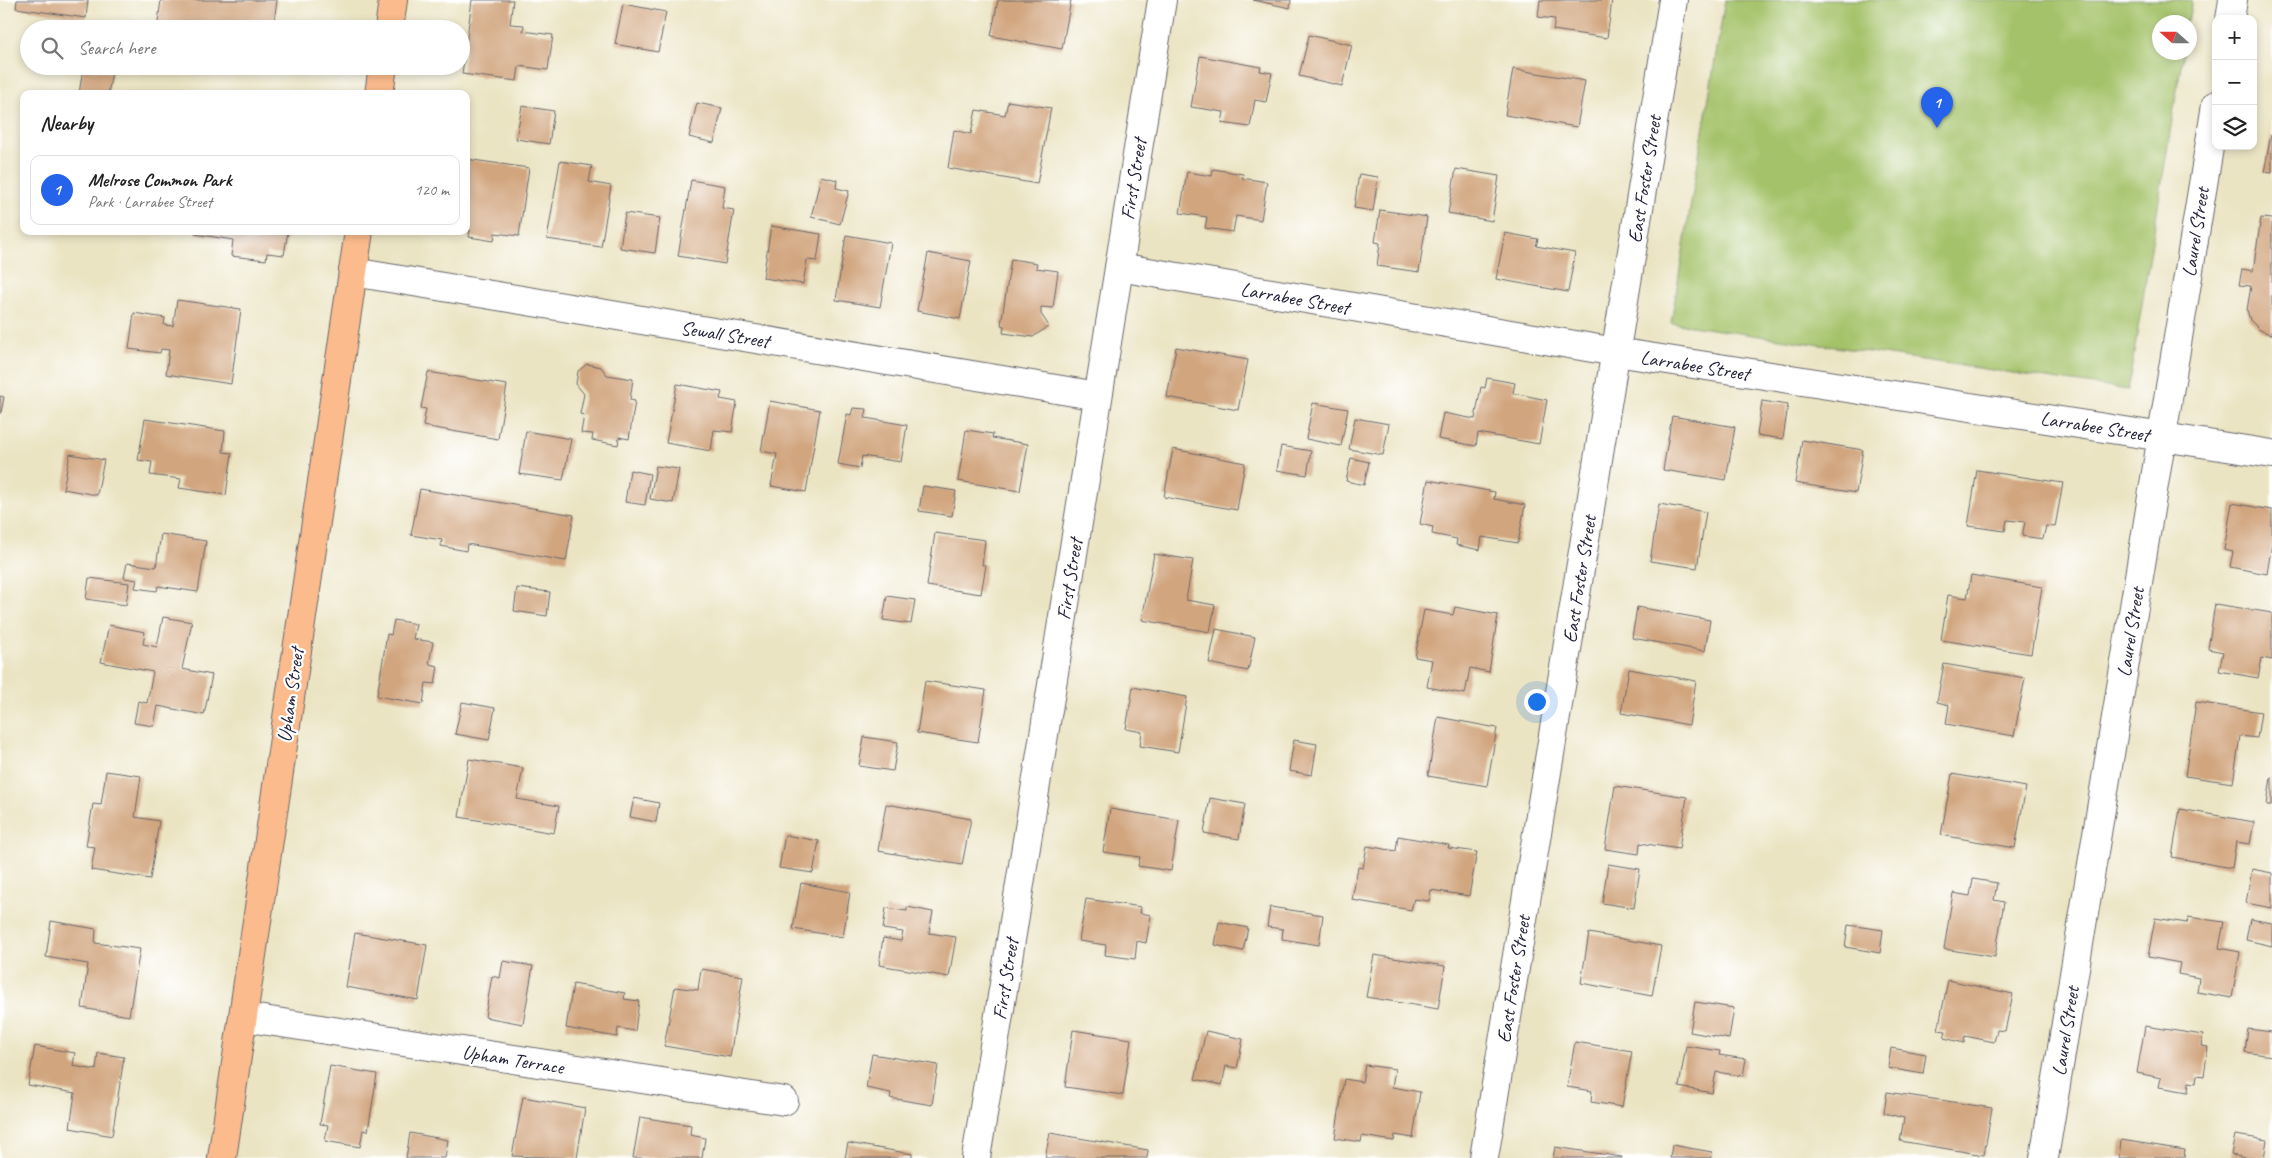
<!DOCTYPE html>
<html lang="en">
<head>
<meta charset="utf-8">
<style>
	body { margin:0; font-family:Caveat,sans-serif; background:#f2f2f2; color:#222 }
	.controls { position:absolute; right:15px; top:15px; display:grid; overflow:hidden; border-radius:10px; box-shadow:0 2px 8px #0003 }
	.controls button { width:45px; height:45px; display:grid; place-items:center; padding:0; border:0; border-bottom:1px solid #e0e0e0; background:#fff; color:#222; font:25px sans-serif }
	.compass { position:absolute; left:2152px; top:15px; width:45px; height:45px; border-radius:50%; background:#fff; box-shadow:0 2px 8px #0003; rotate:291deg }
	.you { position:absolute; left:1536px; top:701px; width:18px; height:18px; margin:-12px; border:4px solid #fff; border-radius:50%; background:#1a73e8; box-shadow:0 0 0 8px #1a73e833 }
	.badge { display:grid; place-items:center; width:32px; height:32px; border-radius:50%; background:#2563eb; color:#fff; font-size:16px; font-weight:700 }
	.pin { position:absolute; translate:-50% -41px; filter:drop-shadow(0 1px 2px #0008) }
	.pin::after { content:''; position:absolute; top:26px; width:18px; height:15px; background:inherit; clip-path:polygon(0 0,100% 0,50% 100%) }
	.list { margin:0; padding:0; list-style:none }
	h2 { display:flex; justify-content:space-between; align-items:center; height:65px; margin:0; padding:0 20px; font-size:21px }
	h2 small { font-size:16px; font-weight:400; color:#767676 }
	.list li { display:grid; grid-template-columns:32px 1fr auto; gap:15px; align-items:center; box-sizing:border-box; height:70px; margin:0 10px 10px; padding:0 10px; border:1px solid #e0e0e0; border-radius:10px }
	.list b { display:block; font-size:19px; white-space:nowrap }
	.list p { margin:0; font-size:16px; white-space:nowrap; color:#767676 }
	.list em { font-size:16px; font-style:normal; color:#767676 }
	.icon { flex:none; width:28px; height:28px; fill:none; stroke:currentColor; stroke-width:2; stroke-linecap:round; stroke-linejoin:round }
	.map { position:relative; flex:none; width:2272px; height:1158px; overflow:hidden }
	.search { position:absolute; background:#fff; box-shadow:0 2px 8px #0003; left:20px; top:20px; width:450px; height:55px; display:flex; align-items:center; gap:12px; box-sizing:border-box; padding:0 18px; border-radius:28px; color:#767676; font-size:19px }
	.panel { position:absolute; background:#fff; box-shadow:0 2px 8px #0003; left:20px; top:90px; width:450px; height:145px; border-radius:10px }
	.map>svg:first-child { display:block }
	.green { fill:#a4c269; stroke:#637252 }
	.building { fill:#d1a67f }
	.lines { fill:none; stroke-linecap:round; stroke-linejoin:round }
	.minor-casing { stroke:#68666b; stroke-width:30 }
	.major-casing { stroke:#68666b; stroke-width:30 }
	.minor { stroke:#fff; stroke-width:28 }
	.major { stroke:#fbbb8c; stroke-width:28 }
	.labels { text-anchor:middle; stroke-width:4.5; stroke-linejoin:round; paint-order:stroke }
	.street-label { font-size:20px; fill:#22223b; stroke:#fff }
</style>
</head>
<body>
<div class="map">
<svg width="2272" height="1158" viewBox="0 0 2272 1158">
	<rect width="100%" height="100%" fill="#fff"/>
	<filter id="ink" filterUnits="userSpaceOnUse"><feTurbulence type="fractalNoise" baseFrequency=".02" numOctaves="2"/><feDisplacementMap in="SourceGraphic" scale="10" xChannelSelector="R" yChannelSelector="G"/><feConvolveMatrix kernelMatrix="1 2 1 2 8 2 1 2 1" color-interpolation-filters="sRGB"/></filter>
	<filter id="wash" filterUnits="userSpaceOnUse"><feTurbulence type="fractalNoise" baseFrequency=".0096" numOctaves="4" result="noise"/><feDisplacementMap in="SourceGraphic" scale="20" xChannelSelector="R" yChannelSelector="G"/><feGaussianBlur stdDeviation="1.12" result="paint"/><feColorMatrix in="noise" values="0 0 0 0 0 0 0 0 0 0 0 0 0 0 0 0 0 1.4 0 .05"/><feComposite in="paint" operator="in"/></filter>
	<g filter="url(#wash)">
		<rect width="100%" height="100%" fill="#ebe4c3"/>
		<!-- green -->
		<path class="green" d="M1725 0H2192L2188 22H2160V52L2183 53 2128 390 1671 323Z"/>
		<g id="blocks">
			<!-- building -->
			<path class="building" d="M17 0H88L86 18 16 8Z
				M161 0H277L273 29H157Z
				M472 0H513L510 24 524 25 523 31 553 35 548 70 519 66 517 81 462 74Z
				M998 0H1071L1062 49 991 36Z
				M1253 0H1291L1290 8Z
				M1540 0H1612L1607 38 1553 30 1555 19 1538 17Z
				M623 4 666 12 658 52 615 44Z
				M1309 35 1352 45 1342 86 1299 76Z
				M1200 56 1261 67 1260 71 1272 73 1266 102 1255 100 1250 127 1222 123 1224 112 1191 107Z
				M83 68 112 72 108 94H79Z
				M1513 69 1585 81 1577 127 1505 115Z
				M1008 101 1051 108 1037 184 948 168 954 130 971 134 976 110 1005 115Z
				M697 103 722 108 714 143 689 137Z
				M522 106 554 111 549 144 516 139Z
				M2271 135H2272V173L2264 172Z
				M466 159 529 168 519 236 495 233 494 241 469 237 470 230 466 229Z
				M560 161 592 166 589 182 611 186 601 247 547 239Z
				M1213 169 1243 174 1242 178 1267 182 1261 220 1236 216 1233 232 1205 228 1207 217 1180 213 1187 172 1212 176Z
				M1456 169 1499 176 1492 221 1448 213Z
				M1359 174 1378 177 1373 211 1354 208Z
				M821 176 837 180 836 188 849 191 840 224 811 217Z
				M691 180 725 186 722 208 734 210 725 264 678 256Z
				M1380 210 1427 217 1419 272 1377 266 1380 243 1375 242Z
				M625 213 660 218 655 253 620 248Z
				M2261 218 2272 219V335L2260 330 2250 320 2247 310 2251 286 2239 285 2242 269 2253 271Z
				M771 226 821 234 817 261 807 260 803 284 763 278Z
				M196 231H288L284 255 267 253 266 260 231 256 233 240 195 234Z
				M1505 233 1538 239 1536 246 1575 253 1568 292 1496 279Z
				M846 235 891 243 880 307 836 300Z
				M928 253 971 261 960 319 917 311Z
				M1011 259 1037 263 1036 268 1058 271 1053 308 1041 307V314L1049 326 1033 337 1003 333 1004 326 1001 325Z
				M177 300 241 309 231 384 166 374 169 350 161 349 160 353 129 349 134 313 165 318 164 325 173 326Z
				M1176 347 1248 360 1238 410 1167 397Z
				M587 364 601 367 607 375 633 379 630 400 635 401 629 439 619 437 618 445 592 440 593 434 581 433 584 415 580 414 584 394 576 384 578 371Z
				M428 372 507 385 498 439 423 426 426 409 421 408Z
				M1487 378 1515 383 1513 393 1547 400 1539 444 1478 433 1476 446 1438 439 1443 413 1475 419 1481 387 1485 388Z
				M677 384 722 392 720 399 737 402 732 432 714 430 711 451 666 443Z
				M0 396 4 397 1 413H0Z
				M770 401 820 410 806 492 771 486 777 454 761 451Z
				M1762 401 1788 405 1783 439 1757 435Z
				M1313 403 1348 409 1341 446 1306 439Z
				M853 408 867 409 865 418 907 425 901 462 862 456 860 468 838 464 847 414 851 415Z
				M1672 416 1735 427 1726 480 1663 470Z
				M1355 418 1389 424 1383 455 1349 449Z
				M145 419 225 431 223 452 232 453 226 495 179 488 181 479 150 475 152 462 138 460Z
				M966 430 993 434 992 438 1028 444 1020 491 958 481Z
				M526 431 571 439 563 480 519 474Z
				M1802 440 1863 450 1856 493 1795 483Z
				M1281 446 1311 451 1307 475 1277 470Z
				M1173 449 1245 463 1237 510 1164 497Z
				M70 454 104 460 97 495 63 489Z
				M1351 458 1369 462 1364 485 1346 481Z
				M656 466 679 469 673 503 650 499Z
				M630 470 650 474 645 505 625 502Z
				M1977 470 2063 483 2055 527 2046 526 2043 539 2022 536 2025 522 2007 520 2005 531 1968 526Z
				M1428 480 1495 492 1494 499 1525 505 1518 543 1482 537 1480 550 1456 545 1457 539 1432 534 1433 527 1420 524Z
				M923 486 956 491 952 516 919 511Z
				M420 489 574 515 566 561 467 544 466 551 441 546 442 540 411 535Z
				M2232 503 2272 510V543L2267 574 2230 567 2233 552 2224 550Z
				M1659 504 1706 512 1697 568 1650 561Z
				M935 533 985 540 982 565H986L981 594 927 586Z
				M161 534 206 541 198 592 158 586 157 591 135 588 137 580 124 578 127 563 156 567Z
				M1154 554 1193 560 1186 600 1215 605 1210 632 1142 620Z
				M1971 575 2042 587 2031 654 1941 640 1948 595 1967 598Z
				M89 578 129 583 126 605 86 599Z
				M517 588 550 592 547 616 514 611Z
				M887 596 915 600 911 624 883 620Z
				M2215 604 2272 613V660L2262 658 2258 678 2219 671 2223 652 2208 649Z
				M1455 607 1498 615 1489 672 1470 668 1465 694 1427 687 1432 660 1415 657 1424 610 1453 615Z
				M1637 607 1710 620 1705 651 1632 638Z
				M163 617 192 622 182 669 212 675 204 715 158 706 154 726 134 723 138 701 147 703 153 672 101 662 109 625 145 632 143 644 157 647Z
				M394 620 416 624 413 639 433 642 429 664 438 666 435 684 426 683 423 704 377 696 387 634 391 635Z
				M1216 629 1255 637 1248 671 1209 663Z
				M1944 664 2025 678 2014 736 1946 724 1949 705 1937 702Z
				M1629 669 1696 681 1689 725 1621 713Z
				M925 681 986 690 978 742 917 733Z
				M1133 687 1187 697 1178 752 1140 746 1142 732 1126 729Z
				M462 702 495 708 489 740 455 734Z
				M2196 702 2261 712 2257 738 2240 736 2233 783 2185 776Z
				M1438 717 1497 728 1487 786 1428 776Z
				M864 737 898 742 893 771 859 766Z
				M1294 740 1317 744 1312 775 1289 771Z
				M469 759 523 768 517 799 559 806 554 833 459 817Z
				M106 771 141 776 135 817 159 821 150 879 91 870 95 847 86 846 93 804 101 805Z
				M1952 774 2026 787 2015 848 1941 835Z
				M2271 777H2272V805H2267Z
				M1615 786 1687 797 1679 849 1640 843 1639 854 1605 849Z
				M634 798 659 803 656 822 630 817Z
				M1210 798 1245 804 1239 839 1204 833Z
				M886 804 971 819 962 865 878 851Z
				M1110 809 1179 820 1171 871 1138 866 1140 857 1103 852Z
				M2180 809 2254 822 2250 844 2236 842 2232 868 2172 857Z
				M785 835 819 841 813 873 779 868Z
				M1398 836 1449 845 1448 848 1477 852 1469 896 1431 890 1429 901 1414 899 1411 910 1352 900 1358 867 1363 868 1367 846 1396 851Z
				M1608 864 1640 869 1634 908 1602 903Z
				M2252 869 2272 873V908L2246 903Z
				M1973 879 1997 883 1994 900 2004 902 1995 957 1944 949 1953 893 1970 896Z
				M801 883 850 892 843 937 793 929Z
				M1086 899 1141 907 1140 913 1151 915 1146 943 1137 941 1135 959 1105 955 1106 945 1079 941Z
				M907 907 933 912 929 933 956 937 949 977 879 965 883 938 901 941 903 932 883 929 886 908 907 911Z
				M1270 907 1323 915 1319 945 1282 939 1283 929 1267 927Z
				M2188 917 2224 922 2219 948 2240 952 2232 998 2197 992 2199 978 2178 974 2180 963 2148 957 2155 918 2187 923Z
				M2250 919 2272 923V946L2246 940Z
				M51 921 96 929 95 943 140 949 129 1016 82 1008 88 964 46 957Z
				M1219 922 1248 928 1243 951 1215 945Z
				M1848 925 1883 930 1880 953 1845 947Z
				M355 933 427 945 418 1000 346 987Z
				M1589 933 1661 946 1652 996 1581 983Z
				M1374 955 1445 966 1438 1009 1366 997Z
				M503 961 533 966 523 1024 485 1017 492 976 500 978Z
				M701 969 743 976 730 1057 664 1046 675 987 698 990Z
				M1948 980 2013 994 2005 1031 1997 1030 1994 1042 1965 1036 1964 1043 1944 1038 1946 1031 1938 1030Z
				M573 984 625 993 624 999 639 1001 635 1031 618 1028 617 1037 566 1028Z
				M1695 1002 1734 1008 1729 1039 1690 1032Z
				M2145 1026 2203 1035 2201 1046 2208 1047 2204 1076 2197 1075 2196 1083 2189 1082 2188 1092 2159 1087 2161 1078 2137 1073Z
				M2248 1029 2272 1032V1056L2245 1052Z
				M1073 1030 1131 1039 1123 1095 1065 1087Z
				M1206 1031 1243 1039 1237 1068 1226 1066 1222 1085 1195 1079Z
				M1575 1042 1632 1051 1622 1107 1591 1102 1592 1091 1567 1087Z
				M35 1046 75 1053 73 1066 96 1070 98 1053 124 1057 112 1136 70 1128 75 1093 28 1085Z
				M1686 1046 1720 1051 1719 1055 1746 1059 1743 1076 1716 1072 1712 1093 1679 1087Z
				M1891 1048 1926 1054 1923 1074 1888 1068Z
				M872 1054 938 1065 932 1105 890 1098 891 1093 866 1088Z
				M1365 1065 1395 1069 1392 1087 1420 1092 1413 1138 1395 1135 1394 1141 1362 1136 1361 1142 1335 1138 1344 1079 1362 1082Z
				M330 1066 377 1074 368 1131 363 1130 360 1147 325 1141 328 1125 320 1124Z
				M1887 1092 1992 1108 1984 1155 1900 1141 1904 1118 1884 1113Z
				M523 1097 585 1108 577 1158 512 1156Z
				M640 1117 691 1125 690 1135 705 1138 702 1158H633Z
				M410 1133 448 1140 445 1158H406Z
				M1050 1133 1148 1150 1147 1158H1045Z
				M2235 1135 2267 1140 2264 1158H2246L2231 1155Z
				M2121 1140 2185 1150 2184 1158H2119Z
				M848 1143 912 1154V1158H845Z
				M1672 1145 1712 1152 1711 1158H1670Z
				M1555 1147 1622 1157V1158H1553Z"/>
		</g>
	</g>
	<g filter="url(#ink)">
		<use href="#blocks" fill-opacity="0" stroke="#68666b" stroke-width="1"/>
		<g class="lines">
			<defs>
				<path id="minor" d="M2230 19 2233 0
					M1119 267 1616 352 2272 454
					M353 272 1098 396
					M243 1017 784 1101
					M976 1158 1162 0
					M1484 1158 1673 0
					M2044 1158 2216 105"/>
				<path id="major" d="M389 29 393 0
					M379 94 383 66
					M222 1158 359 231"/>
			</defs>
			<!-- minor casing -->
			<use href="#minor" class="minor-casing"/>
			<!-- major casing -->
			<use href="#major" class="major-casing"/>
			<!-- minor -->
			<use href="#minor" class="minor"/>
			<!-- major -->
			<use href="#major" class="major"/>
		</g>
	</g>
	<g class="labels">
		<!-- street labels -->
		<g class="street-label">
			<text transform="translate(1133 179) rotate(-81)" y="7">First Street</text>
			<text transform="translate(1644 179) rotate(-81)" y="7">East Foster Street</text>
			<text transform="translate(2195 232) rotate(-81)" y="7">Laurel Street</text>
			<text transform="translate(1295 298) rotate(10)" y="7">Larrabee Street</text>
			<text transform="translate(725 334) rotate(9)" y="7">Sewall Street</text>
			<text transform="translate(1695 365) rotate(9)" y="7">Larrabee Street</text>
			<text transform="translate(2095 426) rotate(9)" y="7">Larrabee Street</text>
			<text transform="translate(1069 579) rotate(-81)" y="7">First Street</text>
			<text transform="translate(1579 579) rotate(-81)" y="7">East Foster Street</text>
			<text transform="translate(2130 632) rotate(-81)" y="7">Laurel Street</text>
			<text transform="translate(290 695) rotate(-82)" y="7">Upham Street</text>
			<text transform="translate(1005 979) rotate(-81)" y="7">First Street</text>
			<text transform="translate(1513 979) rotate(-81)" y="7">East Foster Street</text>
			<text transform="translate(2065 1031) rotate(-81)" y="7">Laurel Street</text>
			<text transform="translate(513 1059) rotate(9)" y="7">Upham Terrace</text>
		</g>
	</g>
</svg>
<div class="controls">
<button>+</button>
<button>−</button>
<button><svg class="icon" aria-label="layers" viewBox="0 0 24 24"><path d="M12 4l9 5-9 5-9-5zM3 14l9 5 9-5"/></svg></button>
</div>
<svg class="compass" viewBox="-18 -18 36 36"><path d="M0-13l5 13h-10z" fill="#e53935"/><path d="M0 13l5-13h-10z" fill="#767676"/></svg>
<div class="you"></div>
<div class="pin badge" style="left:1937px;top:128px">1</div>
<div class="search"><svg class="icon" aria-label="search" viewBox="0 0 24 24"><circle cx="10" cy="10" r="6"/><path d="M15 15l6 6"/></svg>Search here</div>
<section class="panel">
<h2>Nearby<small></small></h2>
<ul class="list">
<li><span class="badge">1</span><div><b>Melrose Common Park</b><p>Park · Larrabee Street</p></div><em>120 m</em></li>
</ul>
</section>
</div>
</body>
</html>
